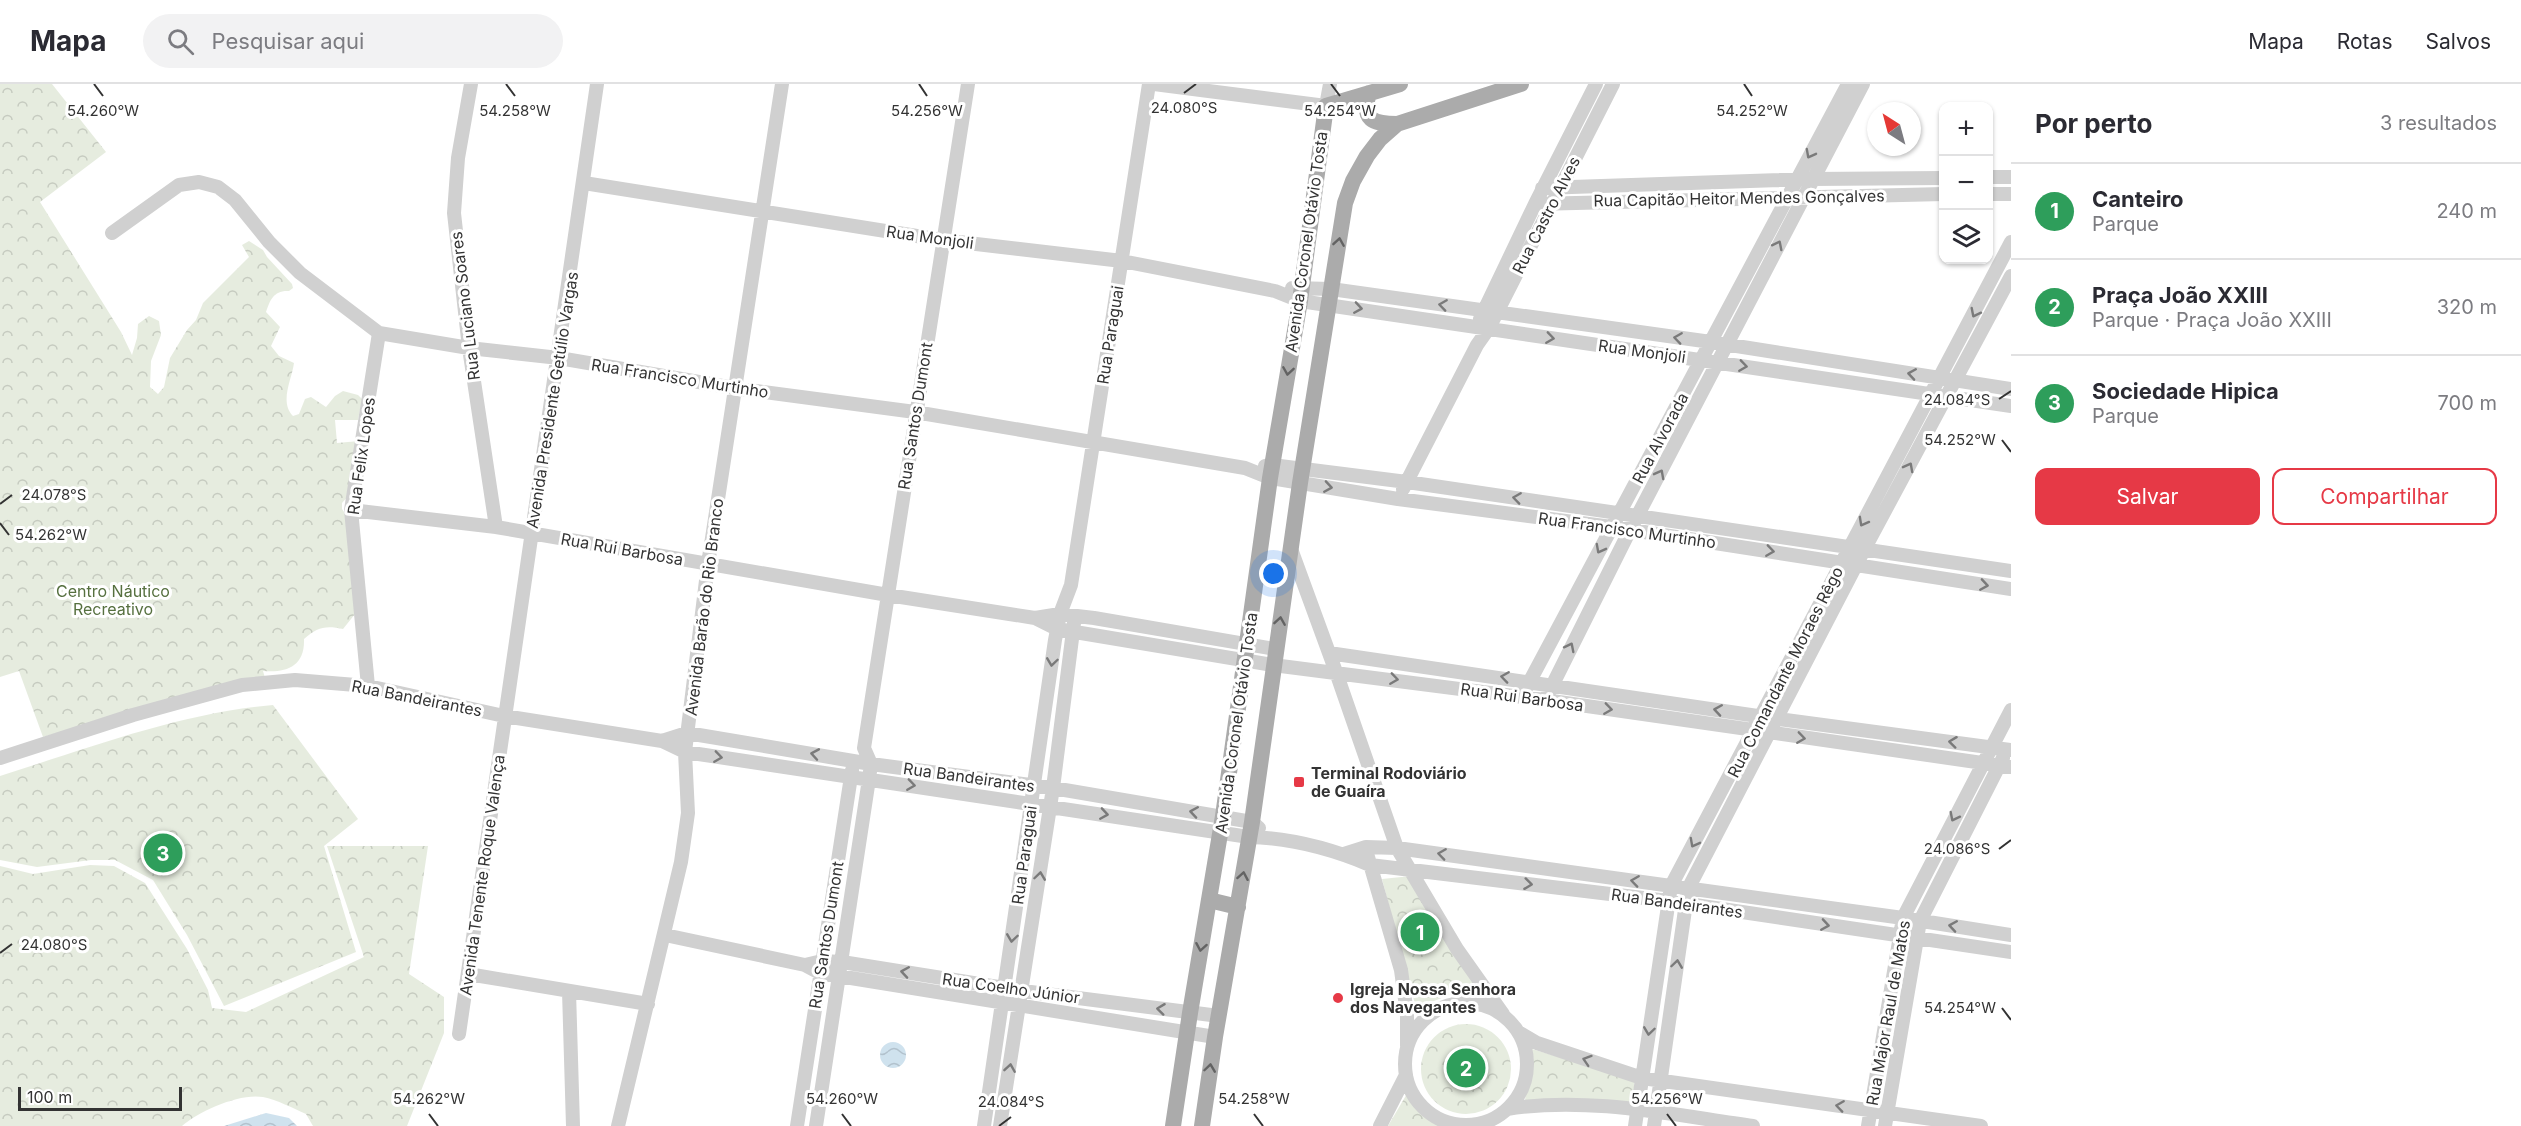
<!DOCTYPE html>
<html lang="pt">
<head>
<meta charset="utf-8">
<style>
	body { margin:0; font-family:Inter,sans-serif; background:#f2f2f3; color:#2b2b33 }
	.controls { position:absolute; right:18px; top:18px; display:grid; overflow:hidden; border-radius:12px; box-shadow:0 2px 4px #0004 }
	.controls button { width:54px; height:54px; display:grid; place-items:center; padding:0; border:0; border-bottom:2px solid #e1e1e2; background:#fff; color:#2b2b33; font:30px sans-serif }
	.compass { position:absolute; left:1867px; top:18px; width:54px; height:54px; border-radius:50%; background:#fff; box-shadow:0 2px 4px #0004; rotate:324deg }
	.scale { position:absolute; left:18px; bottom:15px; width:164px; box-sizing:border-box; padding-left:6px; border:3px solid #333; border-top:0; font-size:16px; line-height:21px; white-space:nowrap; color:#333; -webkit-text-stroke:4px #fff; paint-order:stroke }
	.you { position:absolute; left:1274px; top:490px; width:21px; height:21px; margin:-15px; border:4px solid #fff; border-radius:50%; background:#1a73e8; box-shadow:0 0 0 9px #1a73e833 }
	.badge { display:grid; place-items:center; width:39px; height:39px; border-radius:50%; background:#e63946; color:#fff; font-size:20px; font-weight:700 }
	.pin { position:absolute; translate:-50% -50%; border:3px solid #fff; box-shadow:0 2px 6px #0006 }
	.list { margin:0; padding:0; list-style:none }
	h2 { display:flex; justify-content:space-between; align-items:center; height:78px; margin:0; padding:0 24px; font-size:26px }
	h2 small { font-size:20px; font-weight:400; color:#7c7c81 }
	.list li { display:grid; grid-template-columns:39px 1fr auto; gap:18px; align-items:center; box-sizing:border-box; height:96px; padding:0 24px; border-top:2px solid #e1e1e2 }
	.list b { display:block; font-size:22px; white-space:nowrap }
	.list p { margin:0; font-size:20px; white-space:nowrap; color:#7c7c81 }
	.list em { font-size:20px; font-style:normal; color:#7c7c81 }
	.actions { display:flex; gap:12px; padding:18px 24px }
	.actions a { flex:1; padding:14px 0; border:2px solid #e63946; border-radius:12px; text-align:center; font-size:21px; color:#e63946 }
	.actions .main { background:#e63946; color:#fff }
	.icon { flex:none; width:33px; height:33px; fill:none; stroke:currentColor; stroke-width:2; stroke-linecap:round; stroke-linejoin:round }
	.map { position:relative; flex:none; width:2011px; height:1042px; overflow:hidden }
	header { display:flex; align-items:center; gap:36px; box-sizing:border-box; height:84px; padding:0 30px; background:#fff; border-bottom:2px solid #e1e1e2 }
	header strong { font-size:28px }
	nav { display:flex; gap:33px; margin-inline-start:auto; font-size:21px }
	.search { width:420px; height:54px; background:#f2f2f3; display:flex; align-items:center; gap:15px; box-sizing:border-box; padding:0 21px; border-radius:33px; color:#7c7c81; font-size:22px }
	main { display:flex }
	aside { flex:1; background:#fff }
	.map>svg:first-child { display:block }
	.forest { fill:url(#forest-crowns) }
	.water { fill:url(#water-waves) }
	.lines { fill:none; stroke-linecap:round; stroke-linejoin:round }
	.minor { stroke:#d0d0d0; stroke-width:14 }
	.major { stroke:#ababab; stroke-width:16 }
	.oneway { stroke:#7a7a7a }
	.oneway2 { stroke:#636363 }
	.ticks { fill:none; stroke:#333; stroke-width:2 }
	.poi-dot { fill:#e63946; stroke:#fff; stroke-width:2 }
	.labels { text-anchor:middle; stroke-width:6; stroke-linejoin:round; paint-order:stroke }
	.street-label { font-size:16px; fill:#333; stroke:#fff }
	.park-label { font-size:16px; fill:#56703f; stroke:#fff }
	.poi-label { font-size:16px; font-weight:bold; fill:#333; stroke:#fff; text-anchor:start }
	.ticks-label { font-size:15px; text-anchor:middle; fill:#333; stroke:#fff; stroke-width:6; stroke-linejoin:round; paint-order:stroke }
</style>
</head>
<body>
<header>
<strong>Mapa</strong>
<div class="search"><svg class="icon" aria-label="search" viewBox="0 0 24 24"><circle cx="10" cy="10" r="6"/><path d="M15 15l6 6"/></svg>Pesquisar aqui</div>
<nav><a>Mapa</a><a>Rotas</a><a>Salvos</a></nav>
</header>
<main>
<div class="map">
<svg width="2011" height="1042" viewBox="0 0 2011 1042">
	<defs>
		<pattern id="forest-crowns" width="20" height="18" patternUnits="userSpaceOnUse" patternTransform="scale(1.5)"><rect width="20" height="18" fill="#e6ecdf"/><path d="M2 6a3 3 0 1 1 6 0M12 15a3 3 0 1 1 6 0" fill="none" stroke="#c6cbc0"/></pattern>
		<pattern id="water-waves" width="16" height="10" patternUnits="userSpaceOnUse" patternTransform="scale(1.5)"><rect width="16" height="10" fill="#cfe2ee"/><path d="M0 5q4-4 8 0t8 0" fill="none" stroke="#b2c2cd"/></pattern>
	</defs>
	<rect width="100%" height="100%" fill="#fff"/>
	<!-- forest -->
	<path class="forest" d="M0 0H52L106 68 40 118 121 248 132 271 137 254 138 240 149 232 159 237 161 251 151 277 150 303 158 310 164 303 170 274 187 246 196 236 203 219 249 173 242 161 249 157 263 166 267 173 292 200 293 204 289 207C274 206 270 216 266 228L280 243 271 262 279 272 294 279C292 295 279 318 293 332L299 330 305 315 311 313 326 323 335 312 343 307 358 311 362 315 358 336H335L337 359 359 357 350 410 342 419V425L348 434 355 530 343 545C326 541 317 543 304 555 305 583 286 589 263 587L265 594 199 608 43 653 19 587 0 593Z
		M273 621 358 735 324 762 356 868 224 922 187 851 153 796 115 776H91L37 783 0 776V692C89 664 180 629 273 621Z
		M327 762H428L409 890 444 913V949L407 1042H313L306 1030C293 1024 277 1016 263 1013 239 1009 199 1027 182 1042H0V782L33 790 90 781 114 782 145 799 187 865 208 906 212 924 246 928 364 873Z
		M1411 792 1475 901 1416 924 1382 795Z
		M1421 985a45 45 0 1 1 90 0a45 45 0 1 1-90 0Z
		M1532 965 1635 996 1632 1018 1525 1016Z
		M1408 1008 1427 1029 1450 1042H1388Z"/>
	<!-- water -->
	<path class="water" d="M880 971a13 13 0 1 1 26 0a13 13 0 1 1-26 0Z
		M266 1029 289 1034 297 1042H224Z"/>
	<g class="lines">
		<!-- minor -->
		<path class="minor" d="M471 0 458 74 454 129 469 264 496 443
			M1154 0 1326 22 1330 0
			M1988 93H2011
			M584 99 942 156 1122 177 1275 207 1300 217 2011 322
			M1542 104 1811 95 1944 94
			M1988 110H2011
			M1535 120 1944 110
			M112 149 179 101 199 98 218 103 235 116 269 158 300 189 379 249 469 264 559 274 734 304 915 328 1245 384 1270 394 1398 415 1612 443 2011 505
			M1292 204 1331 205 1711 258 2011 305
			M1480 235 1535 120 1596 0
			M1265 382 1272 381 1407 398 2011 487
			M1403 405 1477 261 1489 244 1613 0
			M351 426 496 443 888 511 1035 534 1060 530 1094 534 1275 565
			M1291 465 1336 588 1397 764 1457 865 1503 930
			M1035 534 1057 545 1273 581 1545 616 2011 683
			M1329 569 1778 635 2011 666
			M368 602 351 426 379 249
			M1522 612 1848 0
			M1545 616 1630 446 1863 0
			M662 657 687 649 871 680 1053 704 1252 738 1259 744
			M0 674 133 631 242 601 295 596 368 602 504 632 662 657 685 668 1249 753C1290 754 1332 765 1370 781L1668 817 2011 868
			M1344 770 1366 763 1397 764 1903 834 2011 851
			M1368 773 1401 886 1407 930V962
			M665 851 805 881 820 889 1215 953
			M805 881 822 877 842 878 1023 907 1219 932
			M468 890 648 920
			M569 907 573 1042
			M1405 980a61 61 0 1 1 122 0a61 61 0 1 1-122 0Z
			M1520 949 1537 959 1642 994 1981 1042
			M459 950 597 0
			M1507 1025C1588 1012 1673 1031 1753 1042
			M618 1042 681 778 688 729 685 668 708 480 782 0
			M797 1042 852 686
			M816 1042 869 695 871 680 864 664 968 0
			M984 1042 1055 556 1060 530 1071 501 1149 0
			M1000 1042 1053 704 1074 539
			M1380 1042 1406 991
			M1635 1042 1671 802 2011 158
			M1654 1042 1688 805 1865 464 2011 192
			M1868 1042 1903 834 2011 626
			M1885 1042 1920 837 2003 674"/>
		<!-- major -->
		<path class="major" d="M1369 9C1361 36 1373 40 1397 40
			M1209 816 1238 823
			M1173 1042 1190 929 1223 732 1270 394 1300 217 1326 22 1400 0
			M1202 1042 1215 953 1252 738 1300 399 1345 119 1353 97 1367 72 1380 55 1397 40 1521 0"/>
	</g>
	<!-- one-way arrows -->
	<defs><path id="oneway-chevron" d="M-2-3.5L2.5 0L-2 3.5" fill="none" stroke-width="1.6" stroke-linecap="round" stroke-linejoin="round" transform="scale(1.5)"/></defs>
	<g class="oneway">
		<use href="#oneway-chevron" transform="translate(1810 70) rotate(118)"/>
		<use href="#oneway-chevron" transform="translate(1778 161) rotate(-63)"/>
		<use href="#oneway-chevron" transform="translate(1443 221) rotate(-172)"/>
		<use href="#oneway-chevron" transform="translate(1358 224) rotate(9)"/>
		<use href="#oneway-chevron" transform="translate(1975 229) rotate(117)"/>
		<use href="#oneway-chevron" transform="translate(1550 254) rotate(8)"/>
		<use href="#oneway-chevron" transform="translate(1678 254) rotate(-172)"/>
		<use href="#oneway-chevron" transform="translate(1743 282) rotate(8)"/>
		<use href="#oneway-chevron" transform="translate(1912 290) rotate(-171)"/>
		<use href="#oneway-chevron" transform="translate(1909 383) rotate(-62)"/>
		<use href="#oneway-chevron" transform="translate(1660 390) rotate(-62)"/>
		<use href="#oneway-chevron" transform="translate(1328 403) rotate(9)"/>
		<use href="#oneway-chevron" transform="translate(1517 414) rotate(-172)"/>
		<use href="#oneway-chevron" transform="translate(1863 438) rotate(119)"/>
		<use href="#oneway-chevron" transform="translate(1600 465) rotate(118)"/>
		<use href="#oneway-chevron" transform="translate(1770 467) rotate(8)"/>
		<use href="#oneway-chevron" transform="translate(1984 501) rotate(9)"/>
		<use href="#oneway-chevron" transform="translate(1570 563) rotate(-63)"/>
		<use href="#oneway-chevron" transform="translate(1052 578) rotate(98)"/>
		<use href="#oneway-chevron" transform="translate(1505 593) rotate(-172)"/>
		<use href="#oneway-chevron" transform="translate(1394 595) rotate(8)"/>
		<use href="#oneway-chevron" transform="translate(1608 625) rotate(8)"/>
		<use href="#oneway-chevron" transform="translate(1718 626) rotate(-171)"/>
		<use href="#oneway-chevron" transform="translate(1801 654) rotate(8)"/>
		<use href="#oneway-chevron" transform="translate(1953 658) rotate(-173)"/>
		<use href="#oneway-chevron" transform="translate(815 670) rotate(-170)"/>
		<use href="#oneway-chevron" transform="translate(718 673) rotate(8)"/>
		<use href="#oneway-chevron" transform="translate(911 701) rotate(8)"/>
		<use href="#oneway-chevron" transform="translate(1194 728) rotate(-171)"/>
		<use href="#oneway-chevron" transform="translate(1104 730) rotate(9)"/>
		<use href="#oneway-chevron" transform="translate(1954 733) rotate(117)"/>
		<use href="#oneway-chevron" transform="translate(1694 759) rotate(118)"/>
		<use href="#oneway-chevron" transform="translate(1442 770) rotate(-172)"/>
		<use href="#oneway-chevron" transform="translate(1040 792) rotate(-82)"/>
		<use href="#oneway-chevron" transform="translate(1635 797) rotate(-172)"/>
		<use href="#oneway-chevron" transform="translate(1528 800) rotate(7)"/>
		<use href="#oneway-chevron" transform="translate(1825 841) rotate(9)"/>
		<use href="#oneway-chevron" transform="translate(1953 842) rotate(-171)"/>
		<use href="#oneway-chevron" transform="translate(1012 854) rotate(98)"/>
		<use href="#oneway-chevron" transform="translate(1677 880) rotate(-82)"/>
		<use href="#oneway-chevron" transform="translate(905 888) rotate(-171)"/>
		<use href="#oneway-chevron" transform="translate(1161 925) rotate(-173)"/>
		<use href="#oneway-chevron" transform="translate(1649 947) rotate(98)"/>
		<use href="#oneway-chevron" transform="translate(1587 976) rotate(-162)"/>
		<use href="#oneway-chevron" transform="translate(1010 984) rotate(-81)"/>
		<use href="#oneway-chevron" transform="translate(1840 1022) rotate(-172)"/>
	</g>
	<g class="oneway2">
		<use href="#oneway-chevron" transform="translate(1339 158) rotate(-81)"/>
		<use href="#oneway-chevron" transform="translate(1288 287) rotate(99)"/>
		<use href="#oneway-chevron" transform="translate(1280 537) rotate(-81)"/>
		<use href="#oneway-chevron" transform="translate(1243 792) rotate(-80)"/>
		<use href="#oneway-chevron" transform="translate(1201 863) rotate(100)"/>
		<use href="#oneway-chevron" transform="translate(1210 984) rotate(-82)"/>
	</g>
	<!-- ticks -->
	<path class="ticks" d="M94 0 103 12M506 0 515 12M919 0 927 12M1331 0 1340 12M1744 0 1752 12M1184 9 1196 0M1999 315 2011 307M2002 356 2011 368M0 420 12 411M0 439 9 451M1999 765 2011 756M0 869 12 860M2002 924 2011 936M429 1030 438 1042M842 1030 851 1042M1254 1030 1263 1042M1667 1030 1676 1042M999 1042 1011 1033"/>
	<!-- markers -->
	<g class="poi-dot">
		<rect x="1293" y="692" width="12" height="12" rx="3"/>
		<circle cx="1338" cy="914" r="6"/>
	</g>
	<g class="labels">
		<!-- street labels -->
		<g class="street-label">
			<text transform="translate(1739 114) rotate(-1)" y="6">Rua Capitão Heitor Mendes Gonçalves</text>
			<text transform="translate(1546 131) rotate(-63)" y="6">Rua Castro Alves</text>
			<text transform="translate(930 153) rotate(8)" y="6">Rua Monjoli</text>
			<text transform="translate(1306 158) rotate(-82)" y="6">Avenida Coronel Otávio Tosta</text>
			<text transform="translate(465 222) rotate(-97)" y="6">Rua Luciano Soares</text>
			<text transform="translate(1110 251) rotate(-81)" y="6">Rua Paraguai</text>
			<text transform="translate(1642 267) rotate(8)" y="6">Rua Monjoli</text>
			<text transform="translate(680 294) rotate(9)" y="6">Rua Francisco Murtinho</text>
			<text transform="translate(552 316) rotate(-81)" y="6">Avenida Presidente Getúlio Vargas</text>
			<text transform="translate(915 332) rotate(-81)" y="6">Rua Santos Dumont</text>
			<text transform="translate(1660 354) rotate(-62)" y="6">Rua Alvorada</text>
			<text transform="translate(361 372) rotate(-82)" y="6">Rua Felix Lopes</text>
			<text transform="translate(1627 446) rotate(8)" y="6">Rua Francisco Murtinho</text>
			<text transform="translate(622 465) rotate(10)" y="6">Rua Rui Barbosa</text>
			<text transform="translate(704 523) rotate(-83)" y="6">Avenida Barão do Rio Branco</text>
			<text transform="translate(1785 588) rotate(-63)" y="6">Rua Comandante Moraes Rêgo</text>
			<text transform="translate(1522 613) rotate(8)" y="6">Rua Rui Barbosa</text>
			<text transform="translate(417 614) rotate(11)" y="6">Rua Bandeirantes</text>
			<text transform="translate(1236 639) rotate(-82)" y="6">Avenida Coronel Otávio Tosta</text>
			<text transform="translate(969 693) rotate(8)" y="6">Rua Bandeirantes</text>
			<text transform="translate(1024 771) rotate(-82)" y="6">Rua Paraguai</text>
			<text transform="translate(482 791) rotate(-82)" y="6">Avenida Tenente Roque Valença</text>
			<text transform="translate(1677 819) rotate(8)" y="6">Rua Bandeirantes</text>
			<text transform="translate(826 851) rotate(-81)" y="6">Rua Santos Dumont</text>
			<text transform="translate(1011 904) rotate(8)" y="6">Rua Coelho Júnior</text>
			<text transform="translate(1888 929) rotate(-80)" y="6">Rua Major Raul de Matos</text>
		</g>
		<!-- park labels -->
		<g class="park-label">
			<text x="113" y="513">Centro Náutico<tspan x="113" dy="18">Recreativo</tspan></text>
		</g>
		<!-- poi labels -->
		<g class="poi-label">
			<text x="1311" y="695">Terminal Rodoviário<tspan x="1311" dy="18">de Guaíra</tspan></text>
			<text x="1350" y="911">Igreja Nossa Senhora<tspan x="1350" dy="18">dos Navegantes</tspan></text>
		</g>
	</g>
	<g class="ticks-label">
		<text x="1184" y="29">24.080°S</text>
		<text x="103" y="32">54.260°W</text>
		<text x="515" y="32">54.258°W</text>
		<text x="927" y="32">54.256°W</text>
		<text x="1340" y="32">54.254°W</text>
		<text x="1752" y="32">54.252°W</text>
		<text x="1957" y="321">24.084°S</text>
		<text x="1960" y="361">54.252°W</text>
		<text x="54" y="416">24.078°S</text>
		<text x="51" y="456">54.262°W</text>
		<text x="1957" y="770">24.086°S</text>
		<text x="54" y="866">24.080°S</text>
		<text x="1960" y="929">54.254°W</text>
		<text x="429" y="1020">54.262°W</text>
		<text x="842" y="1020">54.260°W</text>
		<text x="1254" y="1020">54.258°W</text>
		<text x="1667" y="1020">54.256°W</text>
		<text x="1011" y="1023">24.084°S</text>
	</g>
</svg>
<div class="controls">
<button>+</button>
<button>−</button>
<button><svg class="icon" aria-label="layers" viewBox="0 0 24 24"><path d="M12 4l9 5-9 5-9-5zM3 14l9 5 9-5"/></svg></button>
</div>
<svg class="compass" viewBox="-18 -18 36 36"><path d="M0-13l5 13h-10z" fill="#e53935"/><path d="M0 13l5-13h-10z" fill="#7c7c81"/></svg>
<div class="scale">100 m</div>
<div class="you"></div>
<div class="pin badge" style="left:1420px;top:848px;background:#2e9e5b">1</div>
<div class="pin badge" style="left:1466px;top:984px;background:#2e9e5b">2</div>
<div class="pin badge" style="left:163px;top:769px;background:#2e9e5b">3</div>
</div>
<aside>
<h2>Por perto<small>3 resultados</small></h2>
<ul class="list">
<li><span class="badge" style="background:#2e9e5b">1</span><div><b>Canteiro</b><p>Parque</p></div><em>240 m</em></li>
<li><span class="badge" style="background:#2e9e5b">2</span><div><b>Praça João XXIII</b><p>Parque · Praça João XXIII</p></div><em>320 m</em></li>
<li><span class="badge" style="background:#2e9e5b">3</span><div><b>Sociedade Hipica</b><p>Parque</p></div><em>700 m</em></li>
</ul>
<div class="actions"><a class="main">Salvar</a><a>Compartilhar</a></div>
</aside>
</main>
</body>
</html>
